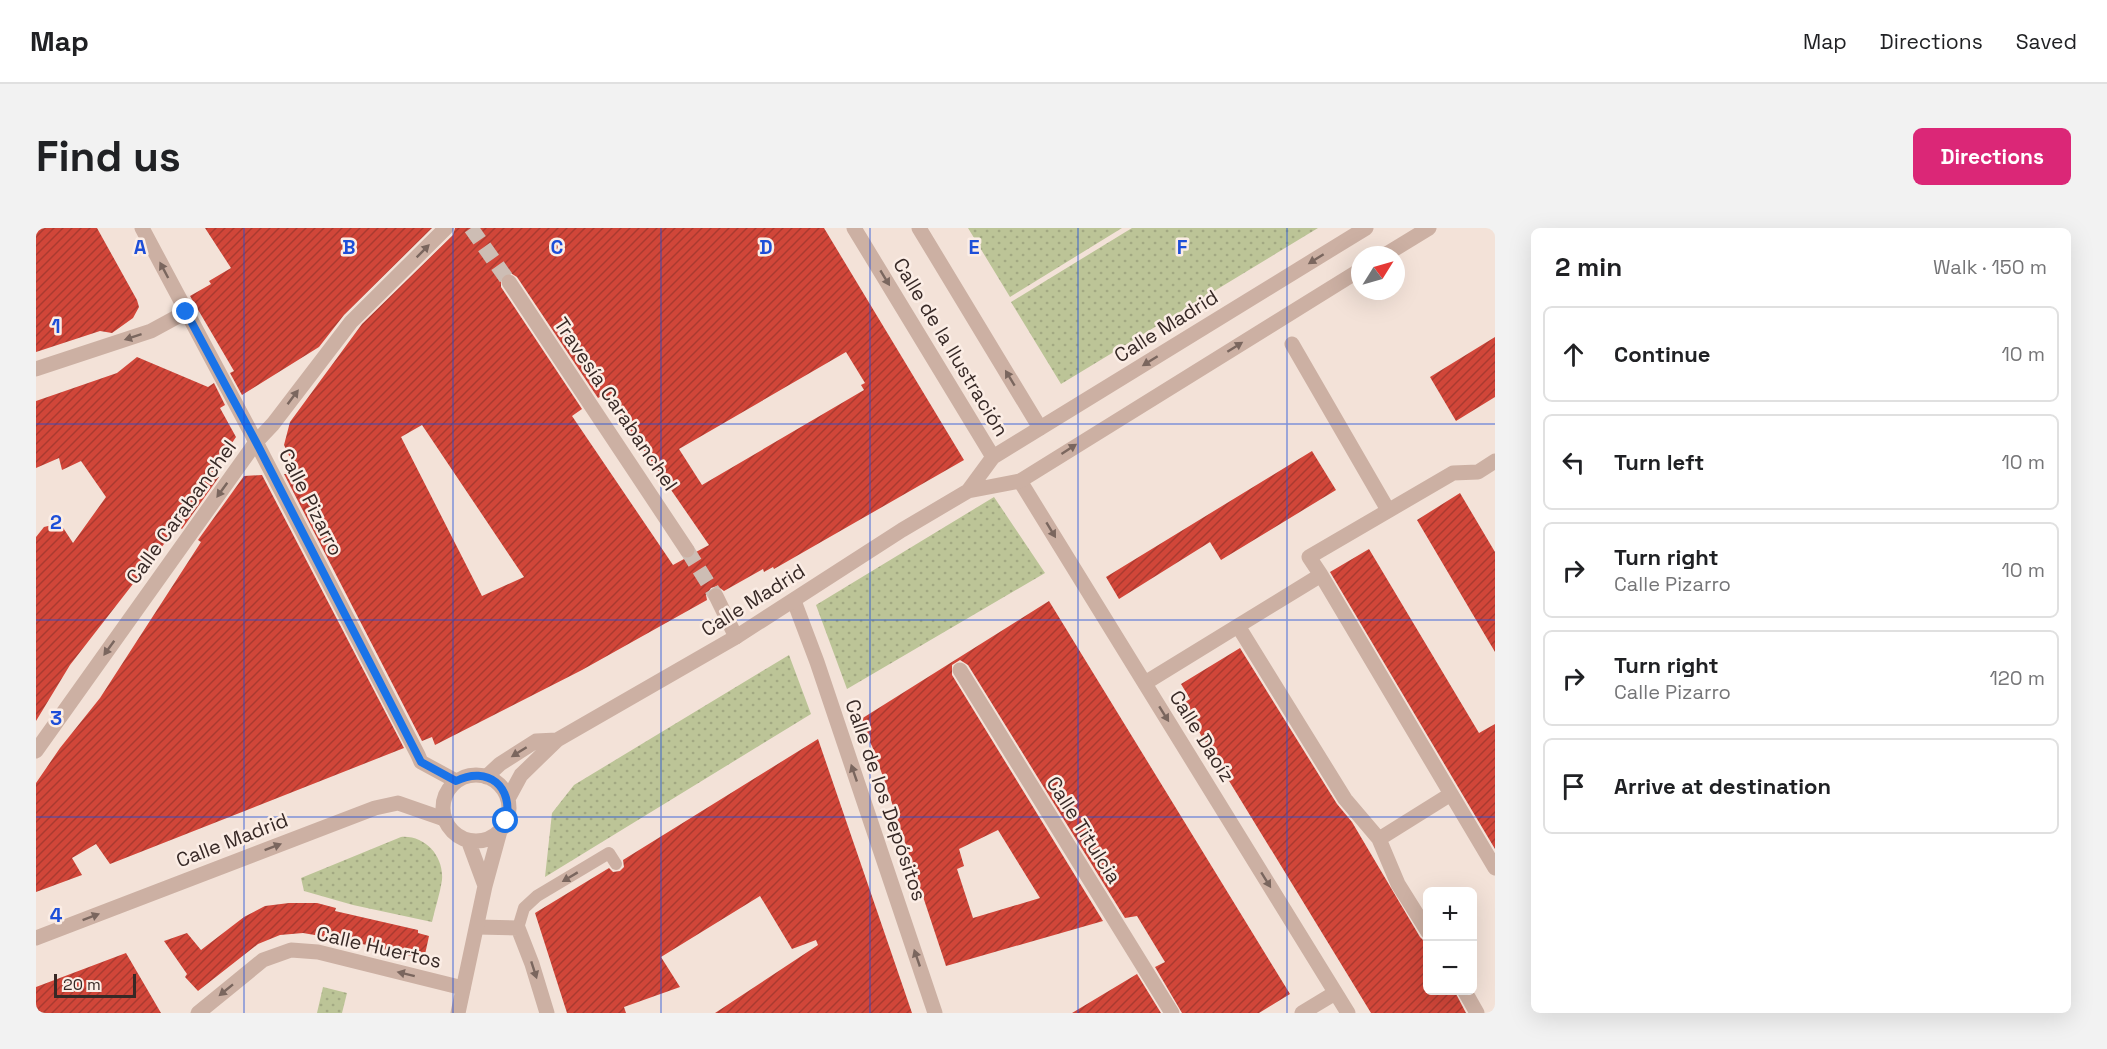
<!DOCTYPE html>
<html lang="en">
<head>
<meta charset="utf-8">
<style>
	body { margin:0; font-family:"Space Grotesk",sans-serif; background:#f2f2f2; color:#202124 }
	.controls { position:absolute; right:18px; bottom:18px; display:grid; overflow:hidden; border-radius:9px; box-shadow:0 6px 24px #0002 }
	.controls button { width:54px; height:54px; display:grid; place-items:center; padding:0; border:0; border-bottom:2px solid #e0e0e0; background:#fff; color:#202124; font:30px sans-serif }
	.compass { position:absolute; left:1315px; top:18px; width:54px; height:54px; border-radius:50%; background:#fff; box-shadow:0 6px 24px #0002; rotate:53deg }
	.scale { position:absolute; left:18px; bottom:15px; width:82px; box-sizing:border-box; padding-left:6px; border:3px solid #372926; border-top:0; font-size:16px; line-height:21px; white-space:nowrap; color:#372926; -webkit-text-stroke:4px #fbede5; paint-order:stroke }
	.stop { position:absolute; width:18px; height:18px; margin:-14px; border:4px solid #1a73e8; border-radius:50%; background:#fff }
	.stop.end { background:#1a73e8; border-color:#fff; box-shadow:0 2px 6px #0008 }
	.list { margin:0; padding:0; list-style:none }
	h2 { display:flex; justify-content:space-between; align-items:center; height:78px; margin:0; padding:0 24px; font-size:26px }
	h2 small { font-size:20px; font-weight:400; color:#757577 }
	.list li { display:grid; grid-template-columns:39px 1fr auto; gap:18px; align-items:center; box-sizing:border-box; height:96px; margin:0 12px 12px; padding:0 12px; border:2px solid #e0e0e0; border-radius:9px }
	.list b { display:block; font-size:22px; white-space:nowrap }
	.list p { margin:0; font-size:20px; white-space:nowrap; color:#757577 }
	.list em { font-size:20px; font-style:normal; color:#757577 }
	.icon { flex:none; width:33px; height:33px; fill:none; stroke:currentColor; stroke-width:2; stroke-linecap:round; stroke-linejoin:round }
	.map { position:relative; flex:none; width:1459px; height:785px; overflow:hidden; border-radius:9px }
	header { display:flex; align-items:center; gap:36px; box-sizing:border-box; height:84px; padding:0 30px; background:#fff; border-bottom:2px solid #e0e0e0 }
	header strong { font-size:28px }
	nav { display:flex; gap:33px; margin-inline-start:auto; font-size:21px }
	.intro { display:flex; align-items:center; justify-content:space-between; box-sizing:border-box; height:144px; padding:0 36px }
	h1 { margin:0; font-size:42px }
	.button { padding:15px 27px; border-radius:9px; background:#db2777; color:#fff; font-size:21px; font-weight:700 }
	main { display:flex; gap:36px; padding:0 36px }
	aside { flex:1; background:#fff; border-radius:9px; box-shadow:0 6px 24px #0002 }
	.map>svg:first-child { display:block }
	.green { fill:url(#green-dots) }
	.building { fill:url(#building-hatch); fill-rule:evenodd }
	.lines { fill:none; stroke-linecap:round; stroke-linejoin:round }
	.pedestrian-tunnel { stroke:#cdbdb4; stroke-width:15; stroke-dasharray:15 8; stroke-linecap:butt }
	.service { stroke:#ccb0a3; stroke-width:12 }
	.pedestrian { stroke:#ccb0a3; stroke-width:15 }
	.minor { stroke:#ccb0a3; stroke-width:15 }
	.tertiary { stroke:#ccb0a3; stroke-width:15 }
	.oneway { fill:#7a665e }
	.route { stroke:#1a73e8; stroke-width:8 }
	.grid { fill:none; stroke:#1d4ed8; stroke-width:1.5; stroke-opacity:0.55 }
	.labels { text-anchor:middle; stroke-width:5; stroke-linejoin:round; paint-order:stroke }
	.street-label { font-size:20px; fill:#372926; stroke:#fbede5 }
	.grid-label { font-size:20px; text-anchor:middle; font-weight:bold; fill:#1d4ed8; stroke:#fbede5; stroke-width:5; stroke-linejoin:round; paint-order:stroke }
</style>
</head>
<body>
<header>
<strong>Map</strong>
<nav><a>Map</a><a>Directions</a><a>Saved</a></nav>
</header>
<div class="intro"><h1>Find us</h1><a class="button">Directions</a></div>
<main>
<div class="map">
<svg width="1459" height="785" viewBox="0 0 1459 785">
	<defs>
		<pattern id="green-dots" width="8" height="8" patternUnits="userSpaceOnUse" patternTransform="scale(1.5)"><rect width="8" height="8" fill="#bcc497"/><path d="M2 2h.1M6 6h.1" fill="none" stroke="#a2a882" stroke-width="1.8" stroke-linecap="round"/></pattern>
		<pattern id="building-hatch" width="6" height="6" patternUnits="userSpaceOnUse" patternTransform="scale(1.5)"><rect width="6" height="6" fill="#d14639"/><path d="M-1 1l2-2M0 6l6-6M5 7l2-2" fill="none" stroke="#aa3a30"/></pattern>
	</defs>
	<rect width="100%" height="100%" fill="#f3e2d8"/>
	<!-- green -->
	<path class="green" d="M932 0H1086L974 69Z
		M1096 0H1282L1025 156 975 74Z
		M958 269 1009 345 811 461 780 377Z
		M753 427 775 486 509 649 516 585 538 557Z
		M365 609C389 607 408 628 406 652 404 666 399 680 396 694L317 677 268 663 265 650Z
		M287 759 311 765 306 785H281Z"/>
	<!-- building -->
	<path class="building" d="M0 0H61L101 72 103 79 97 90 76 105 64 103 0 124Z
		M169 0H396L308 87 283 119 206 167 194 145 198 143 154 68 175 56 173 53 195 40Z
		M419 0H788L928 232 738 341 737 339 728 344 727 341 688 363 681 358 675 360 670 367 671 372 546 442 399 517 396 509 386 513 248 246H262L248 217 254 194 326 96 417 7ZM473 44 481 49 562 170 569 166 673 317 660 324 656 330 648 331 637 337 536 188 546 181 465 59V49ZM810 124 829 155 825 157 828 162 666 257 643 221ZM386 197 488 349 446 368 365 209Z
		M1459 109V169L1420 193 1394 149Z
		M101 129 172 159 178 155 189 177 184 180 200 209 173 249H183L146 301 142 298 34 437 0 493V309L8 299 24 295 37 315 70 269 45 233 26 242 23 230 0 240V173L81 145Z
		M1276 223 1300 262 1185 332 1174 314 1083 371 1070 349Z
		M226 247 368 520 74 636 60 616 36 630 46 647 0 664V555L24 520 64 470 165 314 162 312 208 248Z
		M1424 265 1459 324V424L1381 292Z
		M1333 321 1443 505 1459 496V621L1294 344Z
		M1013 373 1254 766 1223 785H1146L1119 739 1129 734 1101 688 1089 690 932 437 924 432 916 437V447L1067 693 910 738 850 557 836 518 822 493ZM962 602 1004 670 937 690 921 641 928 638 923 621Z
		M1204 420 1301 576 1316 594 1384 709 1392 717V762H1418L1430 785H1335L1146 476 1154 471 1145 456Z
		M782 511 876 785H679L782 717 780 712 756 721 724 668 625 729 644 759 588 779 590 785H531L499 685 573 640 577 644 584 643 588 639 587 632Z
		M253 675H281L300 680 299 683 382 702V705L393 708 388 731 314 713 267 705 244 707 222 716 162 763 149 749 151 746 128 713 151 705 165 722 208 689 229 678Z
		M90 725 125 785H0V759Z
		M1101 746 1125 785H1036Z"/>
	<g class="lines">
		<!-- pedestrian-tunnel -->
		<path class="pedestrian-tunnel" d="M435 0 473 54
			M651 322 680 368"/>
		<!-- service -->
		<path class="service" d="M482 700 488 680 501 668 573 625 580 636"/>
		<!-- pedestrian -->
		<path class="pedestrian" d="M473 54 651 322
			M1256 116 1352 282
			M1285 347 1459 640
			M680 368 700 409
			M1202 398 1309 571 1343 611 1362 656 1392 704
			M1109 455 1285 347 1273 329 1417 245 1442 244 1459 233
			M1343 611 1415 566
			M1428 762 1441 785"/>
		<!-- minor -->
		<path class="minor" d="M106 0 220 214 382 527 385 534 420 553
			M818 0 957 229
			M883 0 1004 200
			M0 141 115 103 150 84
			M984 253 1312 785
			M758 373 781 434 899 785
			M924 442 1136 785
			M0 523 220 214 237 196 315 94 410 0
			M441 699 482 700 496 736 511 785
			M0 710 339 580 362 575 408 591
			M162 785 227 732 255 722 282 724 427 760
			M1266 785 1299 765"/>
		<!-- tertiary -->
		<path class="tertiary" d="M1349 27 1393 0
			M932 263 957 229 1330 0
			M407 580a33 33 0 1 1 66 0a33 33 0 1 1-66 0Z
			M450 549 464 536 500 513 521 512
			M472 571 485 547 521 512 700 409 866 302 932 263 984 253 1324 42
			M432 612 449 658
			M422 785 449 658 464 603"/>
	</g>
	<!-- one-way arrows -->
	<defs><path id="oneway-solid" d="M-6-.8H1V-3.2L6.5 0L1 3.2V.8H-6Z" transform="scale(1.5)"/></defs>
	<g class="oneway">
		<use href="#oneway-solid" transform="translate(387 23) rotate(-45)"/>
		<use href="#oneway-solid" transform="translate(1280 31) rotate(148)"/>
		<use href="#oneway-solid" transform="translate(128 42) rotate(-118)"/>
		<use href="#oneway-solid" transform="translate(849 50) rotate(59)"/>
		<use href="#oneway-solid" transform="translate(97 109) rotate(162)"/>
		<use href="#oneway-solid" transform="translate(1199 119) rotate(-32)"/>
		<use href="#oneway-solid" transform="translate(1114 133) rotate(148)"/>
		<use href="#oneway-solid" transform="translate(974 150) rotate(-121)"/>
		<use href="#oneway-solid" transform="translate(257 169) rotate(-53)"/>
		<use href="#oneway-solid" transform="translate(1033 221) rotate(-33)"/>
		<use href="#oneway-solid" transform="translate(186 262) rotate(126)"/>
		<use href="#oneway-solid" transform="translate(1015 302) rotate(59)"/>
		<use href="#oneway-solid" transform="translate(73 420) rotate(126)"/>
		<use href="#oneway-solid" transform="translate(1128 486) rotate(58)"/>
		<use href="#oneway-solid" transform="translate(483 524) rotate(148)"/>
		<use href="#oneway-solid" transform="translate(818 545) rotate(-109)"/>
		<use href="#oneway-solid" transform="translate(237 619) rotate(-21)"/>
		<use href="#oneway-solid" transform="translate(534 649) rotate(149)"/>
		<use href="#oneway-solid" transform="translate(1230 652) rotate(58)"/>
		<use href="#oneway-solid" transform="translate(55 689) rotate(-21)"/>
		<use href="#oneway-solid" transform="translate(881 730) rotate(-109)"/>
		<use href="#oneway-solid" transform="translate(498 742) rotate(72)"/>
		<use href="#oneway-solid" transform="translate(370 746) rotate(-166)"/>
		<use href="#oneway-solid" transform="translate(190 762) rotate(141)"/>
	</g>
	<g class="lines">
		<!-- route -->
		<path class="route" d="M150 84 220 214 385 534 420 553C452 537 478 559 470 593"/>
	</g>
	<!-- grid -->
	<path class="grid" d="M208 0V785M417 0V785M625 0V785M834 0V785M1042 0V785M1251 0V785M0 196H1459M0 392H1459M0 589H1459"/>
	<g class="labels">
		<!-- street labels -->
		<g class="street-label">
			<text transform="translate(1130 98) rotate(-32)" y="7">Calle Madrid</text>
			<text transform="translate(915 119) rotate(59)" y="7">Calle de la Ilustración</text>
			<text transform="translate(580 176) rotate(56)" y="7">Travesía Carabanchel</text>
			<text transform="translate(275 274) rotate(63)" y="7">Calle Pizarro</text>
			<text transform="translate(145 284) rotate(-54)" y="7">Calle Carabanchel</text>
			<text transform="translate(717 372) rotate(-32)" y="7">Calle Madrid</text>
			<text transform="translate(1166 508) rotate(58)" y="7">Calle Daoíz</text>
			<text transform="translate(850 572) rotate(71)" y="7">Calle de los Depósitos</text>
			<text transform="translate(1048 602) rotate(58)" y="7">Calle Titulcia</text>
			<text transform="translate(196 612) rotate(-21)" y="7">Calle Madrid</text>
			<text transform="translate(343 719) rotate(13)" y="7">Calle Huertos</text>
		</g>
	</g>
	<g class="grid-label">
		<text x="104" y="26">A</text>
		<text x="313" y="26">B</text>
		<text x="521" y="26">C</text>
		<text x="730" y="26">D</text>
		<text x="938" y="26">E</text>
		<text x="1146" y="26">F</text>
		<text x="20" y="105">1</text>
		<text x="20" y="301">2</text>
		<text x="20" y="497">3</text>
		<text x="20" y="694">4</text>
	</g>
</svg>
<div class="controls">
<button>+</button>
<button>−</button>
</div>
<svg class="compass" viewBox="-18 -18 36 36"><path d="M0-13l5 13h-10z" fill="#e53935"/><path d="M0 13l5-13h-10z" fill="#757577"/></svg>
<div class="scale">20 m</div>
<div class="stop" style="left:470px;top:593px"></div>
<div class="stop end" style="left:150px;top:84px"></div>
</div>
<aside>
<h2>2 min<small>Walk · 150 m</small></h2>
<ul class="list">
<li><svg class="icon" aria-label="ahead" viewBox="0 0 24 24"><path d="M12 20V5M6 11l6-6 6 6"/></svg><div><b>Continue</b></div><em>10 m</em></li>
<li><svg class="icon" aria-label="left" viewBox="0 0 24 24"><path d="M17 20v-9H6M10 6l-5 5 5 5"/></svg><div><b>Turn left</b></div><em>10 m</em></li>
<li><svg class="icon" aria-label="right" viewBox="0 0 24 24"><path d="M7 20v-9h11M14 6l5 5-5 5"/></svg><div><b>Turn right</b><p>Calle Pizarro</p></div><em>10 m</em></li>
<li><svg class="icon" aria-label="right" viewBox="0 0 24 24"><path d="M7 20v-9h11M14 6l5 5-5 5"/></svg><div><b>Turn right</b><p>Calle Pizarro</p></div><em>120 m</em></li>
<li><svg class="icon" aria-label="arrive" viewBox="0 0 24 24"><path d="M6 21V4h12l-3 4 3 4H6"/></svg><div><b>Arrive at destination</b></div></li>
</ul>
</aside>
</main>
</body>
</html>
